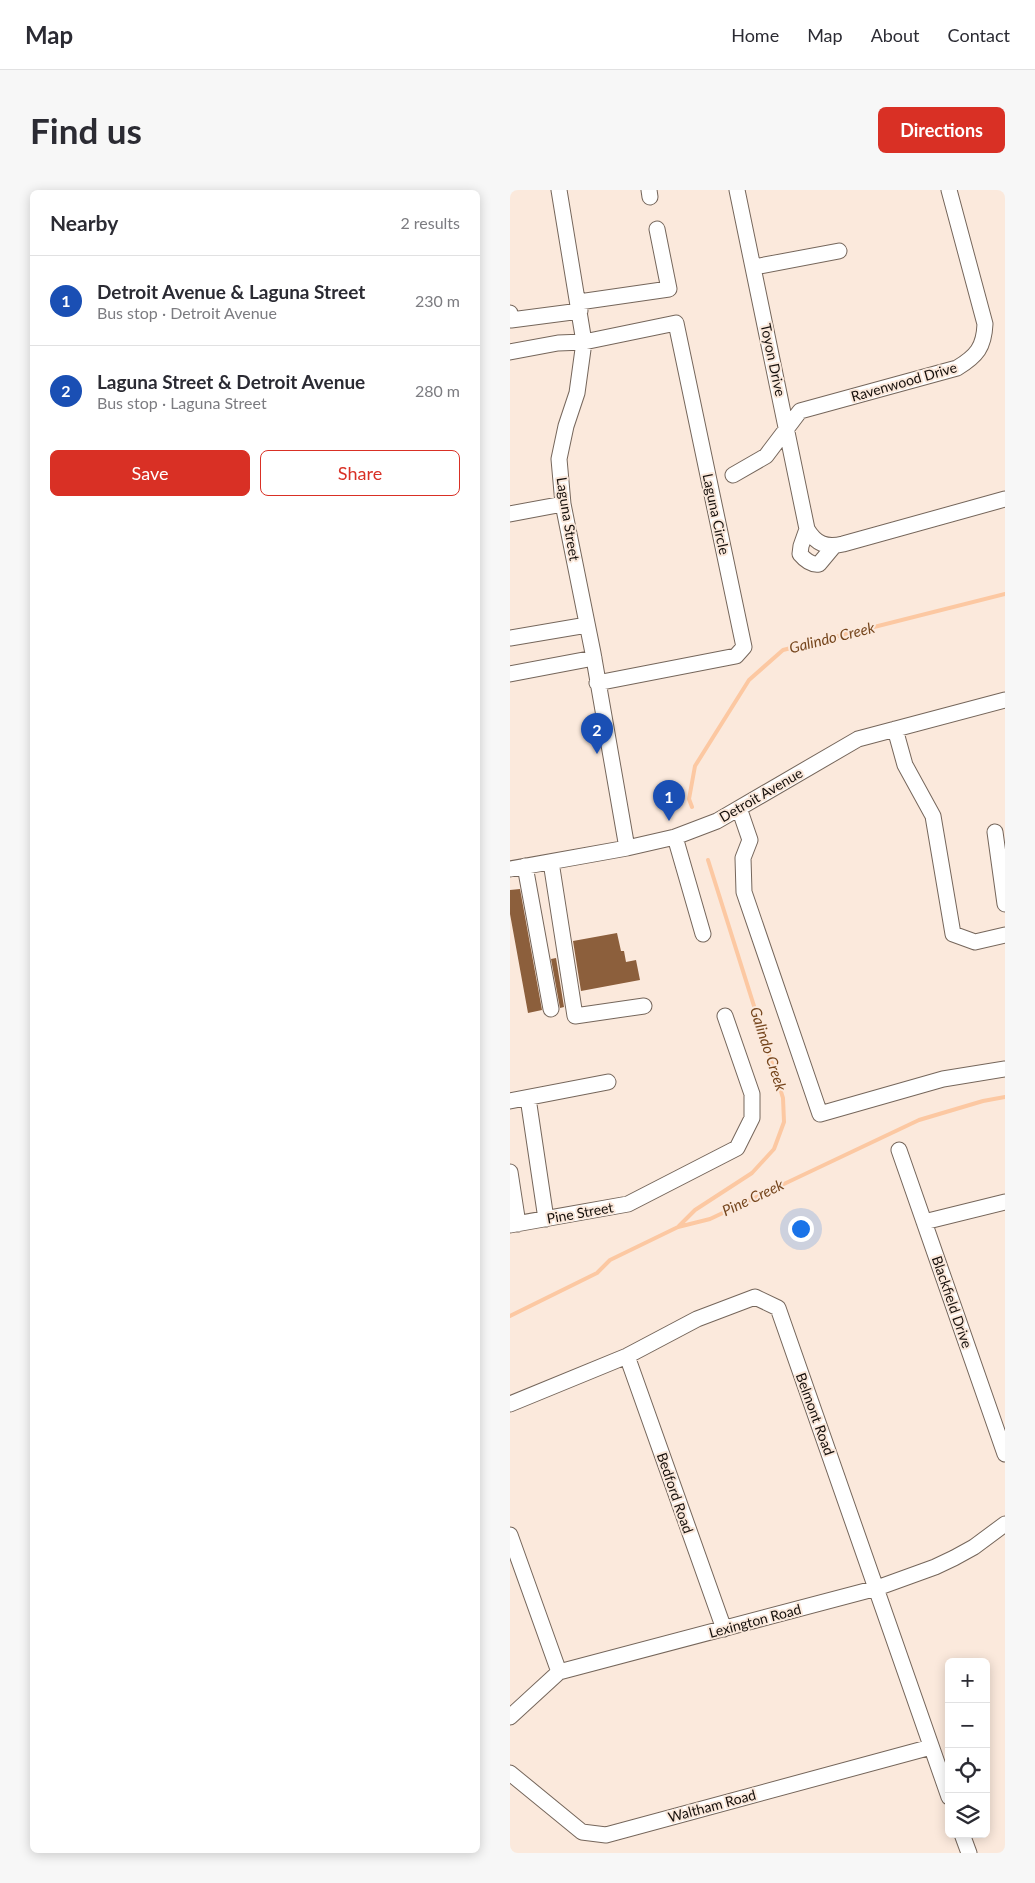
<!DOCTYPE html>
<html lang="en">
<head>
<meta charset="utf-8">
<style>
	body { margin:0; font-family:Lato,sans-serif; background:#f7f7f7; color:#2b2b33 }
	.controls { position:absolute; right:15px; bottom:15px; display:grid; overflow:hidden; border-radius:8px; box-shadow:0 2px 12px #0003 }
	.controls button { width:45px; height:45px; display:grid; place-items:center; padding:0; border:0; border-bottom:1px solid #e1e1e2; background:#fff; color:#2b2b33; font:25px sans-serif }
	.you { position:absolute; left:290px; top:1038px; width:18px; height:18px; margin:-12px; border:4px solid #fff; border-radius:50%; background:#1a73e8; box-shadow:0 0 0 8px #1a73e833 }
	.badge { display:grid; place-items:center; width:32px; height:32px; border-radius:50%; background:#d93025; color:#fff; font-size:16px; font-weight:700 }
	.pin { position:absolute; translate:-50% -41px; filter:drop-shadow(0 1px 2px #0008) }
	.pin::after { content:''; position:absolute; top:26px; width:18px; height:15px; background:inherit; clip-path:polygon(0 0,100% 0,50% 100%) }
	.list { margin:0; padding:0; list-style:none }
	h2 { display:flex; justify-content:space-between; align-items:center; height:65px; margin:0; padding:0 20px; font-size:21px }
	h2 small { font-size:16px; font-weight:400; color:#7c7c81 }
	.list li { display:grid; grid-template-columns:32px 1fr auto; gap:15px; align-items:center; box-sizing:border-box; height:90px; padding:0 20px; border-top:1px solid #e1e1e2 }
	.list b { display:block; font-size:19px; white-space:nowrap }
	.list p { margin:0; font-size:16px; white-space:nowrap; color:#7c7c81 }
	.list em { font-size:16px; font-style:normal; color:#7c7c81 }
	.actions { display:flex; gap:10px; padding:15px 20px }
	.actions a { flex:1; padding:11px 0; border:1px solid #d93025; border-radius:8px; text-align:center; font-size:18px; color:#d93025 }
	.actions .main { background:#d93025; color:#fff }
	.icon { flex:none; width:28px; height:28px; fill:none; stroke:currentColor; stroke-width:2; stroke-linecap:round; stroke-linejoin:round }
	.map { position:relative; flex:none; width:495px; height:1663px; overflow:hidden; border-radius:8px }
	header { display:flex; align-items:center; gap:30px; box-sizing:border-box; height:70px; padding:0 25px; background:#fff; border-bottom:1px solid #e1e1e2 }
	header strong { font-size:24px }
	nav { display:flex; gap:28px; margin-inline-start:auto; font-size:18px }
	.intro { display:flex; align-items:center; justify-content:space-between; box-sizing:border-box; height:120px; padding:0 30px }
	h1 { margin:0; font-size:35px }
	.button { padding:12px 22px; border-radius:8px; background:#d93025; color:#fff; font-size:18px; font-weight:700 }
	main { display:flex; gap:30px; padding:0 30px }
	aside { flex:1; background:#fff; border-radius:8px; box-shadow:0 2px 12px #0003 }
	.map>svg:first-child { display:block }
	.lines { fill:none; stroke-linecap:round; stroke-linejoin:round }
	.stream { stroke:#fcc8a2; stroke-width:4 }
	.building { fill:#8c5f3c }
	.minor-casing { stroke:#75665b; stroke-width:17 }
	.minor { stroke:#fff; stroke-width:15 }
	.labels { text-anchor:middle; stroke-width:4; stroke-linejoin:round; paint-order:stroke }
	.street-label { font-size:14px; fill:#150f0b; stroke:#fbe9dc }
	.water-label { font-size:15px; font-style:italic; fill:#75451c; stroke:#fbe9dc }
</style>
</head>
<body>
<header>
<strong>Map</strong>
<nav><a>Home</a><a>Map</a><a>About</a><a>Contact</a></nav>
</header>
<div class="intro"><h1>Find us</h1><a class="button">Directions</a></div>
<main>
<aside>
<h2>Nearby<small>2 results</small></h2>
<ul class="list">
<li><span class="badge" style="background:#1a4fb4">1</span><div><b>Detroit Avenue &amp; Laguna Street</b><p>Bus stop · Detroit Avenue</p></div><em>230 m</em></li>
<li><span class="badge" style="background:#1a4fb4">2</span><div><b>Laguna Street &amp; Detroit Avenue</b><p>Bus stop · Laguna Street</p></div><em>280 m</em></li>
</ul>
<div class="actions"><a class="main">Save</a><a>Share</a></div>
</aside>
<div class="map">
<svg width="495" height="1663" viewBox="0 0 495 1663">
	<rect width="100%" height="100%" fill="#fbe9dc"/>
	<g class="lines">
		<!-- stream -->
		<path class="stream" d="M182 617 179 609 185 576 239 490 273 460 495 404
			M169 1036 185 1020 242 983 264 959 274 932 273 908 198 670
			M0 1126 87 1083 100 1070 168 1037 200 1029 409 930 473 911 495 907"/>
	</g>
	<!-- building -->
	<path class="building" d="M10 699 32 820 18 823 0 724V700Z
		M107 743 111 761H114L116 772 126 770 130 790 71 801 63 751Z
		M46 768 54 817 50 818 41 769Z"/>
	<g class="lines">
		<defs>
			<path id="minor" d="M49 0 74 152 67 203 56 236 49 269 53 314 83 463 117 658
				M139 0 140 7
				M227 0 297 339C306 354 316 358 333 354L495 309
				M244 77 329 61
				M69 112 159 99 147 39
				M0 123 1 130 70 121
				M0 162 48 153 74 152 166 133 234 457 226 466 87 493
				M223 285 256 266 290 221 447 178C467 166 474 157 475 134L439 0
				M0 324 53 314
				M297 339 291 356 290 364C295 370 302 375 309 374L324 356
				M0 448 77 435
				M0 484 84 468
				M385 539 395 575 423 626 443 744 465 752 495 745
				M229 618 240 650 233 668 234 702 310 924 433 889 495 879
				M485 642 495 714
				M165 647 193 744
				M41 672 65 826 134 816
				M15 676 41 819
				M0 679 117 658 165 647 207 631 348 549 495 510
				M18 908 36 1029
				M0 911 98 892
				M389 960 495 1264
				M0 982 8 1034
				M414 1032 495 1012
				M0 1035 118 1014 227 958 242 928V904L215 826
				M117 1166 214 1439
				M0 1214 117 1166 187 1129 245 1107 268 1118 439 1607
				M0 1345 49 1482
				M0 1527 49 1482 367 1398 425 1377 444 1368 464 1357 495 1334
				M0 1583 72 1642 96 1645 421 1557
				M452 1644 459 1663"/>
		</defs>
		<!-- minor casing -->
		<use href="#minor" class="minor-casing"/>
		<!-- minor -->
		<use href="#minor" class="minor"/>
	</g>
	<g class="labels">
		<!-- street labels -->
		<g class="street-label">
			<text transform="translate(263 170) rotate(78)" y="5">Toyon Drive</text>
			<text transform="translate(394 192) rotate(-16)" y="5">Ravenwood Drive</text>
			<text transform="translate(206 324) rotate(78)" y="5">Laguna Circle</text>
			<text transform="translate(58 329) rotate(81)" y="5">Laguna Street</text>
			<text transform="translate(251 605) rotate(-30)" y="5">Detroit Avenue</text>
			<text transform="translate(70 1023) rotate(-10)" y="5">Pine Street</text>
			<text transform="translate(442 1112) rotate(71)" y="5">Blackfield Drive</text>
			<text transform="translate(305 1224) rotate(70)" y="5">Belmont Road</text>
			<text transform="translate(165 1303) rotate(71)" y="5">Bedford Road</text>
			<text transform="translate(245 1431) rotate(-15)" y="5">Lexington Road</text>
			<text transform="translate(202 1616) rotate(-15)" y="5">Waltham Road</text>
		</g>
		<!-- water labels -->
		<g class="water-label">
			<text transform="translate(322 448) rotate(-14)" y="5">Galindo Creek</text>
			<text transform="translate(258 859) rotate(72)" y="5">Galindo Creek</text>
			<text transform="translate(243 1008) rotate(-25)" y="5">Pine Creek</text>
		</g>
	</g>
</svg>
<div class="controls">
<button>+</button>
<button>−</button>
<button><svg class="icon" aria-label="locate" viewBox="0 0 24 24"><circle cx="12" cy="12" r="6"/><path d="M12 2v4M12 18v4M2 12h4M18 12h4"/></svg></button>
<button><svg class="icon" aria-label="layers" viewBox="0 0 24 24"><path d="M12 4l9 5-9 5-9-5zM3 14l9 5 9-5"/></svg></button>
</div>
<div class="you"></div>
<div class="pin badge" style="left:159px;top:631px;background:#1a4fb4">1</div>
<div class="pin badge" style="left:87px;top:564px;background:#1a4fb4">2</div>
</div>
</main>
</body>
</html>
